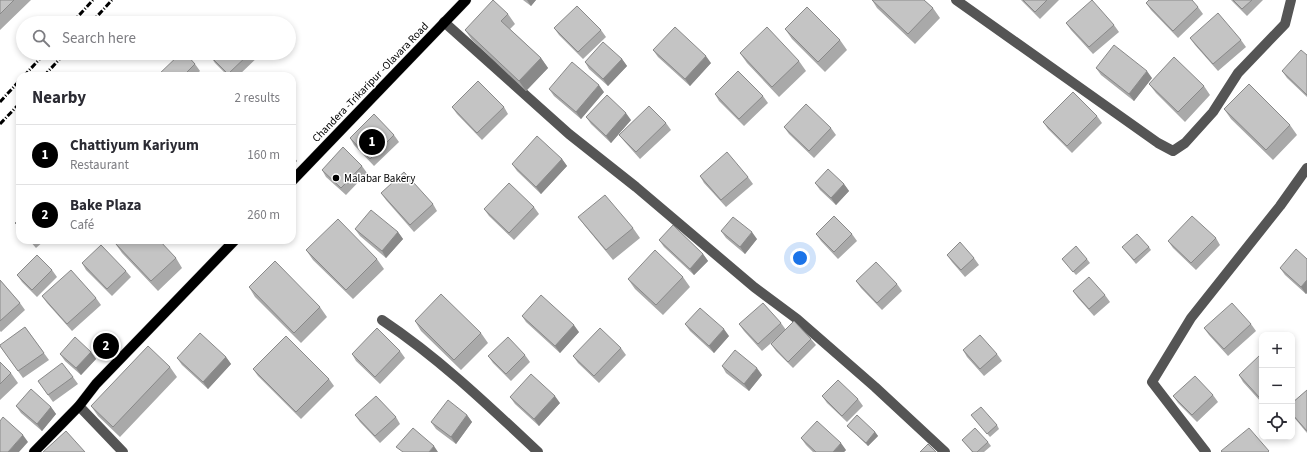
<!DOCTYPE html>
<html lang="en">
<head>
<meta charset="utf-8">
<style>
	body { margin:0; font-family:"Source Sans 3",sans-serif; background:#f2f2f3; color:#2b2b33 }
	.controls { position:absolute; right:12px; bottom:12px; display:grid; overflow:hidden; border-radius:8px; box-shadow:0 2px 6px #0003 }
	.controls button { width:36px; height:36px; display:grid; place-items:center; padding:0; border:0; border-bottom:1px solid #e1e1e2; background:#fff; color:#2b2b33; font:20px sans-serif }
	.you { position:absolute; left:800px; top:258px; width:14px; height:14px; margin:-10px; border:3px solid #fff; border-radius:50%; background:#1a73e8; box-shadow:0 0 0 6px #1a73e833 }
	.badge { display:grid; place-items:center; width:26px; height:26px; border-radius:50%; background:#000; color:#fff; font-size:13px; font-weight:700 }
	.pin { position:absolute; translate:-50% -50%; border:2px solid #fff; box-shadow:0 1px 4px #0006 }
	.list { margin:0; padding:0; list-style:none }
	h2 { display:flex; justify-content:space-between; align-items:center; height:52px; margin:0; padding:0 16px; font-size:17px }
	h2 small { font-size:13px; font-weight:400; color:#7c7c81 }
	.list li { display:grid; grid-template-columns:26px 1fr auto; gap:12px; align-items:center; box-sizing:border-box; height:60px; padding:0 16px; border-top:1px solid #e1e1e2 }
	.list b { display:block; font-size:15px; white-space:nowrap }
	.list p { margin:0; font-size:13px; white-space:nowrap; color:#7c7c81 }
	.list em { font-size:13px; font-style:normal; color:#7c7c81 }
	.icon { flex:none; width:22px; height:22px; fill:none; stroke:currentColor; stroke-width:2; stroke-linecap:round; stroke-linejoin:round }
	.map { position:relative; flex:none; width:1307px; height:452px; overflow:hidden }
	.search { position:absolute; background:#fff; box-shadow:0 2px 6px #0003; left:16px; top:16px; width:280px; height:44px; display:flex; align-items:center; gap:10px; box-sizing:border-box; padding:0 14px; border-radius:22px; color:#7c7c81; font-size:15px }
	.panel { position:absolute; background:#fff; box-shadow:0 2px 6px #0003; left:16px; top:72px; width:280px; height:172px; border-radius:12px }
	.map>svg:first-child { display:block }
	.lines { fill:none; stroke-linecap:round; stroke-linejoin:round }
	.major-casing { stroke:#dbdbdb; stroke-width:11 }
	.minor { stroke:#555; stroke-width:10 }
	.major { stroke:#000; stroke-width:10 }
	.rail { stroke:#000; stroke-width:3; stroke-dasharray:6 2 1 2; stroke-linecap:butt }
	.wall { fill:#a9a9a9 }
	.shaded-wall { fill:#898989 }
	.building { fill:#c4c4c4; stroke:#898989 }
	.poi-dot { fill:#000; stroke:#fff; stroke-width:1.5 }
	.labels { text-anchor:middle; stroke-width:3; stroke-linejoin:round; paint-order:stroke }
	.street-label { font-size:11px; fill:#000; stroke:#fff }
	.poi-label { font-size:11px; fill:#000; stroke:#fff; text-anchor:start }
</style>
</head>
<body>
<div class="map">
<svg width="1307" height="452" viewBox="0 0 1307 452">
	<rect width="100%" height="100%" fill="#fff"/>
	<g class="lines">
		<defs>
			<path id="major" d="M292 181 466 0
				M34 452 79 406 96 384 235 240"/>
		</defs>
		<!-- major casing -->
		<use href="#major" class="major-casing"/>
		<!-- minor -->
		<path class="minor" d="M956 0 1158 143 1173 151 1185 143 1213 112 1238 73 1285 24 1291 0
			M444 22 569 134 636 187 754 287 797 319 875 387 945 452
			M382 320C439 358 489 406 538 452
			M79 406 123 452
			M1206 452 1152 382 1191 318 1280 206 1307 168"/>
		<!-- major -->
		<use href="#major" class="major"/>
		<!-- rail -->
		<path class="rail" d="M72 23 93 0
			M91 23 112 0
			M24 76 45 53
			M44 76 65 53
			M0 102 20 80
			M0 124 20 103"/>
	</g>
	<!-- wall -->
	<path class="wall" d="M0 0H31L0 30Z
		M523 0H536L531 6Z
		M872 0H924L933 8 940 18 915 44 877 8Z
		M1021 0H1059L1040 19Z
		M1231 0H1263L1247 16Z
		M1146 3 1198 7 1203 14 1178 38 1151 10Z
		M508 14 515 24 510 29 541 58 548 68 526 91 472 40 465 30Z
		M1066 23 1114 25 1119 32 1093 54 1071 30Z
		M554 28 601 30 606 37 583 59 559 35Z
		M785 29 840 40 847 50 825 72 792 39Z
		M1190 38 1241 40 1246 47 1218 71 1195 45Z
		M653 50 711 63 690 86 658 57Z
		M208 53H258L260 55 238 76H228L215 63 210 56V55Z
		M740 53 799 61 806 71 779 97 747 63Z
		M1307 55V97L1287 78 1282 71Z
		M622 59 627 66 608 86 589 69 585 62Z
		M195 64 200 71 195 76H157Z
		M1096 68 1152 78 1134 101 1101 75Z
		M1149 84 1204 86 1210 95 1185 122 1156 93Z
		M549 89 604 92 581 119 554 96Z
		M715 94 763 96 768 103 744 126 719 101Z
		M452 107H504L508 114 482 140 457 114Z
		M1224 109 1290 125 1297 135 1273 160 1231 119Z
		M1097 116 1102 123 1072 153 1048 129 1043 122Z
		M586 117 631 120 611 143 591 124Z
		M666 123 671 130 640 159 624 141 619 135Z
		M784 127 831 128 836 135 814 158 789 134Z
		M394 135 399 142 374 166 354 145 350 138Z
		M562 159 567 166 541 194 517 171 512 164Z
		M362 166 367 173 346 195 326 177 322 170Z
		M700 176 748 177 753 184 726 207 704 183Z
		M815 183 844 184 849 191 836 205 820 190Z
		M381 193 433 204 437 211 414 232 386 200Z
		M534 207 539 214 514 240 489 216 484 209Z
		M578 217 633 228 640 238 613 260 585 226Z
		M355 229 398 232 403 239 386 258 360 236Z
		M721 231 757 239 745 254 726 238Z
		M816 234H852L857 241 838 259 821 241Z
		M1216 238 1220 245 1196 270 1173 248 1168 241Z
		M29 240H45L36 248Z
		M659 240 703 254 708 261 694 275 664 247Z
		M115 243 176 258 182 268 158 291 122 253Z
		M1122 247H1149L1151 250 1136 264Z
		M306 250 377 259 384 269 353 299 313 260Z
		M947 255 974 258 979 265 965 277 952 262Z
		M1062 259H1087L1090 263 1076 275Z
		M1307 259V293L1306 294 1285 275 1280 268Z
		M82 263 126 271 131 277 112 296 86 270Z
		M52 270 57 277 37 297 22 282 17 275Z
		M683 277 690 287 663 315 635 289 628 279Z
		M0 280 20 303 25 310 1 332 0 331Z
		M856 281 897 284 902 291 882 310 861 288Z
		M249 287 320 307 327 317 301 343 255 297Z
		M1073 291 1105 295 1110 302 1094 316 1078 298Z
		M42 296 96 298 101 305 72 331 47 303Z
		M522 316 579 332 560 353 526 322Z
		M415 321 481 333 488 343 461 370 421 331Z
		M781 323 786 330 811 339 816 345 793 368 776 351 771 344 785 331 762 351 744 331 739 324Z
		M685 324 729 336 714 353 690 331Z
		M1251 324 1256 331 1228 356 1209 335 1204 328Z
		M25 327 49 360 23 378 0 346Z
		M621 348 626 355 599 383 578 363 573 356Z
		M963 350 997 354 1002 361 984 376 967 357Z
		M400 351 405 358 380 384 356 361 352 354Z
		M91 352 96 359 81 375 65 361 60 354Z
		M525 355 530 362 511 381 493 363 488 356Z
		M226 357 231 364 208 389 182 365 177 358Z
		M1262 357V403L1243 382 1239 375Z
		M0 362 11 373 18 383 0 400Z
		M722 366 762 375 749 391 726 373Z
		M170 367 177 377 120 437 98 416 91 406Z
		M253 369 329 379 334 386 301 419 258 376Z
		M73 377 78 384 53 402 38 381Z
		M1307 390V433L1292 415V403Z
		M1213 395 1218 402 1197 422 1178 403 1173 396Z
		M822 396 858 399 863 406 847 422 827 403Z
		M510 397 560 403 539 426 515 404Z
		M16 406 51 407 56 414 42 431 21 413Z
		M355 415 396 417 400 424 380 443 360 422Z
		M467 415 472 422 456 444 436 429 431 422Z
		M971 415 997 425 999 429 990 437Z
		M847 426 875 432 878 436 868 446 850 429Z
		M801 438 846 450 844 452H813L806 445Z
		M962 440 988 442 991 446 984 452H972Z"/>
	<!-- shaded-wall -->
	<path class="shaded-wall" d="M527 0H536L531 6Z
		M706 56 711 63 690 86 685 79Z
		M541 58 548 68 526 91 519 81Z
		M622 59 627 66 608 86 603 79Z
		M1147 71 1152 78 1134 101 1129 94Z
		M599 85 604 92 581 119 576 112Z
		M626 113 631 120 611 143 606 136Z
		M292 154 297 161 292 167Z
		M562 159 567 166 541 194 536 187Z
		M844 184 849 191 836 205 831 198Z
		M398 232 403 239 386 258 382 251Z
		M752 232 757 239 745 254 740 247Z
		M703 254 708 261 694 275 690 269Z
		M1307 280V293L1306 294 1301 287Z
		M574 325 579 332 560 353 555 346Z
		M724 329 729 336 714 353 709 346Z
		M91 352 96 359 81 375 76 368Z
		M226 357 231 364 208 389 203 382Z
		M757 368 762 375 749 391 744 384Z
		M555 396 560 403 539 426 534 419Z
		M51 407 56 414 42 431 37 424Z
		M467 415 472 422 456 444 451 437Z
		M875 432 878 436 868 446 866 443Z
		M23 435 28 442 19 452H8Z
		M841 443 846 450 844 452H833Z
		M434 446 438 452H429Z"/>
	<!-- building -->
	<path class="building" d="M0 0H14L0 14Z
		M493 0 508 14 501 21 541 58 519 81 465 30Z
		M872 0H924L933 8 908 34Z
		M1023 0H1047L1035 12Z
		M1092 0 1114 25 1089 47 1066 23Z
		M1149 0H1192L1198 7 1173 31 1146 3Z
		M1233 0H1252L1242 9Z
		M577 6 601 30 578 52 554 28Z
		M807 7 840 40 818 62 785 29Z
		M1218 13 1241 40 1213 64 1190 38Z
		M675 27 706 56 685 79 653 50Z
		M767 27 799 61 772 87 740 53Z
		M603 42 622 59 603 79 585 62Z
		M1114 45 1147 71 1129 94 1096 68Z
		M1301 50 1307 55V95L1282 71Z
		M181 53H185L195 64 183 76H157Z
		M213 53H250L228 74 210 56Z
		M1174 57 1204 86 1178 112 1149 84Z
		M572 62 599 85 576 112 549 89Z
		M738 71 763 96 739 119 715 94Z
		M478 81 504 107 477 133 452 107Z
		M1249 84 1290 125 1266 150 1224 109Z
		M1073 92 1097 116 1067 146 1043 122Z
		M607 95 626 113 606 136 586 117Z
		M806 104 831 128 809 151 784 127Z
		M649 106 666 123 636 152 619 135Z
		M374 114 394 135 370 159 350 138Z
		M537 136 562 159 536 187 512 164Z
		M343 147 362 166 341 188 322 170Z
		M727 152 748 177 721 200 700 176Z
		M828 169 844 184 831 198 815 183Z
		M404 172 433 204 410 225 381 193Z
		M509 183 534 207 509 233 484 209Z
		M605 195 633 228 606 250 578 217Z
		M371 210 398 232 382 251 355 229Z
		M834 216 852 234 834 252 816 234Z
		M1192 216 1216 238 1191 263 1168 241Z
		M733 217 752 232 740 247 721 231Z
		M20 219V228L15 223Z
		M338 219 377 259 346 290 306 250Z
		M673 225 703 254 690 269 659 240Z
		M1137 234 1149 247 1134 260 1122 247Z
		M118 240H159L176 258 151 281 115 243Z
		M960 242 974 258 961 270 947 255Z
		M101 245 126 271 107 289 82 263Z
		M1076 246 1087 259 1073 272 1062 259Z
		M1296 249 1307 259V280L1301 287 1280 268Z
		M655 250 683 277 656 305 628 279Z
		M37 255 52 270 32 290 17 275Z
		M275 261 320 307 294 333 249 287Z
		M876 262 897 284 877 303 856 281Z
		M71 270 96 298 67 324 42 296Z
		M1089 277 1105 295 1089 309 1073 291Z
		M0 280 20 303 0 321Z
		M441 294 481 333 454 360 415 321Z
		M541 295 574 325 555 346 522 316Z
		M763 303 781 323 758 344 739 324Z
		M1232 303 1251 324 1224 349 1204 328Z
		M700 308 724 329 709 346 685 324Z
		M794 321 811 339 788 362 771 344Z
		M25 327 44 353 18 371 0 346V345Z
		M377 328 400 351 375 377 352 354Z
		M600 328 621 348 594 376 573 356Z
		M200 333 226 357 203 382 177 358Z
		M980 335 997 354 980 369 963 350Z
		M286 336 329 379 296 412 253 369Z
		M75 337 91 352 76 368 60 354Z
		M508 337 525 355 506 374 488 356Z
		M148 346 170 367 113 427 91 406Z
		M735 350 757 368 744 384 722 366Z
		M1260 355 1262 357V394L1259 397 1239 375Z
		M0 362 11 373 0 384Z
		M62 363 73 377 48 395 38 381Z
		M531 374 555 396 534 419 510 397Z
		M1195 376 1213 395 1192 415 1173 396Z
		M838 380 858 399 842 416 822 396Z
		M31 389 51 407 37 424 16 406Z
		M1307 390V431L1292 414V403Z
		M376 396 396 417 375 436 355 415Z
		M448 400 467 415 451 437 431 422Z
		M981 407 997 425 987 434 971 415Z
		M857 415 875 432 866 443 847 426Z
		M3 417 23 435 8 452H0V421Z
		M817 421 841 443 833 452H816L801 438Z
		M413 428 434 446 429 452H403L396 447Z
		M975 428 988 442 977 452H973L962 440Z
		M1249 428 1269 451 1268 452H1222L1221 451Z
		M66 431 85 452H43Z
		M928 444 936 452H920Z"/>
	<!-- markers -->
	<circle class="poi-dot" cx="336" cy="178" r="4"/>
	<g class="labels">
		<!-- street labels -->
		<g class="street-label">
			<text transform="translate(370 82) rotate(-46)" y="4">Chandera -Trikaripur -Olavara Road</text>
		</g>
		<!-- poi labels -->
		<g class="poi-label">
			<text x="344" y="182">Malabar Bakery</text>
		</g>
	</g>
</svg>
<div class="controls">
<button>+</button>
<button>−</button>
<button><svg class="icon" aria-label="locate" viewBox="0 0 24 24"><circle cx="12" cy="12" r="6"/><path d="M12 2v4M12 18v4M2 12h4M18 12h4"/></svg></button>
</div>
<div class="you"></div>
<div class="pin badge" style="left:372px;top:142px">1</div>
<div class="pin badge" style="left:106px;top:346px">2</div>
<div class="search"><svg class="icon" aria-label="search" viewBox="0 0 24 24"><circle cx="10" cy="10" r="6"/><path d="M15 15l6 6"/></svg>Search here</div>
<section class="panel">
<h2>Nearby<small>2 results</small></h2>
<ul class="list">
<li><span class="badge">1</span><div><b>Chattiyum Kariyum</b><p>Restaurant</p></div><em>160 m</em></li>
<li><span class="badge">2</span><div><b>Bake Plaza</b><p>Café</p></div><em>260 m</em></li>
</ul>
</section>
</div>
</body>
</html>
